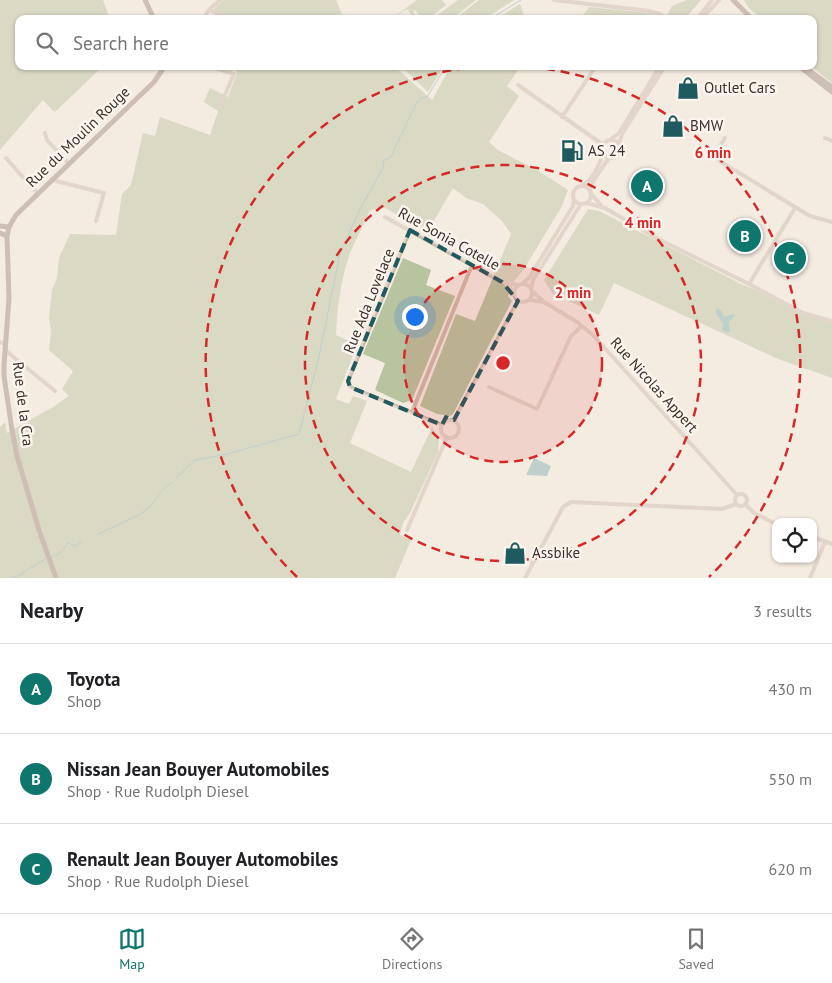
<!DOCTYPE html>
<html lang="en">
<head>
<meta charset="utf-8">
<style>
	body { margin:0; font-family:"PT Sans",sans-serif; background:#f6f6f6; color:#202124 }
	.controls { position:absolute; right:15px; bottom:15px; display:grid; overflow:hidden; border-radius:10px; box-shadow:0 1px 4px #0004 }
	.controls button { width:45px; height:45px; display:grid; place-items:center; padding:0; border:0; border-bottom:1px solid #e0e0e0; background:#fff; color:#202124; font:25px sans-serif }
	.you { position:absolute; left:414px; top:316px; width:18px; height:18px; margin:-12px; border:4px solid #fff; border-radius:50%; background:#1a73e8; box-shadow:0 0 0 8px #1a73e833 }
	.badge { display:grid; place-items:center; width:32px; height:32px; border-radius:50%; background:#0f766e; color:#fff; font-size:16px; font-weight:700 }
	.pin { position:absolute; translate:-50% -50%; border:2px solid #fff; box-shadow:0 1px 5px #0006 }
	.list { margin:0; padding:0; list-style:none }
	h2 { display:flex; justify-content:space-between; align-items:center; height:65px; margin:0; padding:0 20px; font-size:21px }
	h2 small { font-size:16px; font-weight:400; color:#757577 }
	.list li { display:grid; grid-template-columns:32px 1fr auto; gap:15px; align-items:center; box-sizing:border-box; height:90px; padding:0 20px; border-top:1px solid #e0e0e0 }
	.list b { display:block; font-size:19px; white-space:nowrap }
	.list p { margin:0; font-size:16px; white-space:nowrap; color:#757577 }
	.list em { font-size:16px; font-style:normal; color:#757577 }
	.icon { flex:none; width:28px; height:28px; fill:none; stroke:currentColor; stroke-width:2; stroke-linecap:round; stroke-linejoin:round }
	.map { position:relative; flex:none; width:832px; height:578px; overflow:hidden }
	.search { position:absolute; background:#fff; box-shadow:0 1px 4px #0004; left:15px; right:15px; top:15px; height:55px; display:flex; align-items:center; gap:12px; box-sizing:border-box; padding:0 18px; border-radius:10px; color:#757577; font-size:19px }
	.sheet { height:335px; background:#fff }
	nav { display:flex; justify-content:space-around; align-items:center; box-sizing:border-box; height:70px; border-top:1px solid #e0e0e0; background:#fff; font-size:14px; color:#757577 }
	nav a { display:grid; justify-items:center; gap:2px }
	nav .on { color:#0f766e }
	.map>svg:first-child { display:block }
	.green { fill:#b8c4a0 }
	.water { fill:#7fb0b2 }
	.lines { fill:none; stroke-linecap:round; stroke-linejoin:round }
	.stream { stroke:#7fb0b2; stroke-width:1 }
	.street { stroke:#cdbbac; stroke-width:4 }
	.secondary { stroke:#a18a7d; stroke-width:5 }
	.marked { fill:none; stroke:#1f5a5e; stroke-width:4; stroke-dasharray:10 6; stroke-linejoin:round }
	.ring { fill:none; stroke:#d62828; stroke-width:2.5; stroke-dasharray:9 6 }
	.labels { text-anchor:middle; stroke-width:5; stroke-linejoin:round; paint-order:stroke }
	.poi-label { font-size:15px; fill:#3b302b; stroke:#fbf5ee; text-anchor:start }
	.street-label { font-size:15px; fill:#3b302b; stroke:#fbf5ee }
	.centre { fill:#d62828; stroke:#fbf5ee; stroke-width:2.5 }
	.ring-label { font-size:15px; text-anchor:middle; font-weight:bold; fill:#d62828; stroke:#fbf5ee; stroke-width:5; stroke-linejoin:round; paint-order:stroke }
</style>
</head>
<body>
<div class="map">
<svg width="832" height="578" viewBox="0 0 832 578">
	<rect width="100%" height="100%" fill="#f4ebe1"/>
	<!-- green -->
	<path class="green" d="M0 0H103L110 19H19V66H103L56 111 54 112 43 100 0 150Z
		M223 0H336L344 19H239L213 10Z
		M417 0H442L446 5 428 19H422L415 10 413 12 418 19H415L407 9 391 19Z
		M458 0H476L452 19H432Z
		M479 0H514L484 19H455Z
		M687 0H701L685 19H665L672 6Z
		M744 0H832V83L811 66H813V19C788 19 757 27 744 0Z
		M520 4 525 19H496Z
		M589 7 649 13 662 19H580Z
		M235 66H394L432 100 451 66H521L507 86 519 96 489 142 498 150 537 170 568 190 562 206 524 269 515 280 508 296 512 301 453 414 450 416 437 414 420 406 456 314 475 321 511 234 502 221 483 204 466 198 453 188 428 231 383 207 370 210C364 225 356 239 350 253 341 279 337 308 336 335L357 345 336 399 349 404 353 396 367 401 350 443 411 472 432 427 439 440 438 452 410 513 403 523 400 535 411 540 395 578H0V427L5 422 7 433 53 407 69 396 62 389 73 371 49 350 51 332 49 318 52 290 57 278 59 258 70 234 116 235 122 194 131 185 143 133 155 136 160 117 210 135 218 111 204 102 210 88 228 97 237 73Z
		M401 66H444L428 92Z
		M588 209 599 211 741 284 756 290 801 314 832 323V378L778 359 614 283 599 315 553 294 544 280Z
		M403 258 431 270 426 285 455 296 412 400 403 403 375 390 385 363 363 354Z"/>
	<!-- water -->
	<path class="water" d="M717 308 721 310 724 317 734 314 735 315 729 322 730 332H726L722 330 723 323 715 312Z
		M534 458 551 466 547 476 526 475Z"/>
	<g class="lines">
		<!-- stream -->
		<path class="stream" d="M490 19 521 0
			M176 478 195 460 227 454 299 434 318 361 340 254 359 211 383 168 384 160 390 158 417 102 421 98 427 97 446 66
			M161 491 172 482
			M98 534 139 515 151 506 160 493
			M52 557 60 553 68 543 76 546 82 541
			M10 578 18 576 45 559"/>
		<!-- street -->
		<path class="street" d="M554 0 649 11 660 14 665 19
			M209 10 234 19
			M662 16 672 19
			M203 19 209 10 220 0
			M697 19 712 0
			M701 19 719 0
			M209 66 234 74 220 106
			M518 85 602 144
			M562 117 596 66
			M45 133 47 140 69 164
			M725 138 713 157 810 216 832 222
			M825 138 832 141
			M611 139 619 133 660 66
			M602 149a9 9 0 1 1 18 0a9 9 0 1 1-18 0Z
			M619 144 622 134 665 66
			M6 158C17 170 26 182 38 193
			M52 179 56 181 104 193 96 221
			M583 185C593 179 600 164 603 153
			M573 195a9 9 0 1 1 18 0a9 9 0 1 1-18 0Z
			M590 190 593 181 609 158
			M592 195 601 205
			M587 203 605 208 658 239 749 284 803 313 832 321
			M385 217 502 282 519 285
			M410 230 348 381 350 387 442 425
			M504 283 514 292
			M514 293a9 9 0 1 1 18 0a9 9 0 1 1-18 0Z
			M522 284 529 278 573 206 574 200
			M749 284 795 208
			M531 288 533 280 581 204
			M530 300 544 302 532 291
			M544 302 577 322 593 335 737 495
			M0 342 5 344
			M5 350 55 391
			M489 387 537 409 571 336 582 326
			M412 412 472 265
			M441 429a9 9 0 1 1 18 0a9 9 0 1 1-18 0Z
			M454 420 518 301
			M735 500a6 6 0 1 1 12 0a6 6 0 1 1-12 0Z
			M745 504 754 513 776 524
			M407 530 447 437
			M813 537 832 544
			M532 566C531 559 536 551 542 546
			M525 578 563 507 571 502 722 509 736 504
			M810 578 825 542"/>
		<!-- secondary -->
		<path class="secondary" d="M145 0 154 19
			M733 0 752 19
			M799 66 832 92
			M803 66 832 87
			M0 226 9 227
			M0 233 7 236
			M56 578 39 530 17 456 12 430 4 376V365L9 298 7 236 9 227 16 215 154 82 165 66"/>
	</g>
	<!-- marked area -->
	<path d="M0 0H832V578H0ZM410 230 502 282 518 301 454 420 446 417 442 425 350 387 348 381Z" fill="#f4ebe1" fill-opacity=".55" fill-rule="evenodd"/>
	<path class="marked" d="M410 230 502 282 518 301 454 420 446 417 442 425 350 387 348 381Z"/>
	<!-- distance rings -->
	<circle cx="503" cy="363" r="99" fill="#d62828" fill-opacity=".12"/>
	<g class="ring">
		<circle cx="503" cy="363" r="99"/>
		<circle cx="503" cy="363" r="198"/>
		<path d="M297 577A297 297 0 0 1 490 66M516 66A297 297 0 0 1 709 577"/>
	</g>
	<!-- icons -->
	<defs>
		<symbol id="shop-bare" viewBox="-9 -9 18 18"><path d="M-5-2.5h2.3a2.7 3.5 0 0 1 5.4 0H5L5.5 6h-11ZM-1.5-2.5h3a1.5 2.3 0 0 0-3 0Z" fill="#1f5a5e" stroke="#fbf5ee" stroke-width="2.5" paint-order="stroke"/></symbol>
		<symbol id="fuel-bare" viewBox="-9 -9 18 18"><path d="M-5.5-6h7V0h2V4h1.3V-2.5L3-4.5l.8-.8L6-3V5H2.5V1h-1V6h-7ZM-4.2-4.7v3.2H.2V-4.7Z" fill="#1f5a5e" stroke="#fbf5ee" stroke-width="2.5" paint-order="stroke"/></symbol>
	</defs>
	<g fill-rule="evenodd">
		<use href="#shop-bare" x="672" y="72" width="32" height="32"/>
		<use href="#shop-bare" x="657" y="110" width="32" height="32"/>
		<use href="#fuel-bare" x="556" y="135" width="32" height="32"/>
		<use href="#shop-bare" x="499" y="537" width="32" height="32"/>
	</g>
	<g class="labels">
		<!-- poi labels -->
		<g class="poi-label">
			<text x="704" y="93">Outlet Cars</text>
			<text x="690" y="131">BMW</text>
			<text x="588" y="156">AS 24</text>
			<text x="532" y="558">Assbike</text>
		</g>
		<!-- street labels -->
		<g class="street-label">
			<text transform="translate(78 137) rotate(-44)" y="5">Rue du Moulin Rouge</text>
			<text transform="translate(449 239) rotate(29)" y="5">Rue Sonia Cotelle</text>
			<text transform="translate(369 301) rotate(-68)" y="5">Rue Ada Lovelace</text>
			<text transform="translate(654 385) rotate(48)" y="5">Rue Nicolas Appert</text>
			<text transform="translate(23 404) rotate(83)" y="5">Rue de la Cra</text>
		</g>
	</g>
	<circle cx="503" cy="363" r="8" class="centre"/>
	<g class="ring-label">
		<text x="713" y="158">6 min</text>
		<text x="643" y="228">4 min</text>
		<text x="573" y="298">2 min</text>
	</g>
</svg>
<div class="controls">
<button><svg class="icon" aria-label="locate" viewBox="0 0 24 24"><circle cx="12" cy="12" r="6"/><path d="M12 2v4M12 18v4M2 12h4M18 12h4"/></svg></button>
</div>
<div class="you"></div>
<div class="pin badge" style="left:647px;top:186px">A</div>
<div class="pin badge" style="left:745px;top:236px">B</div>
<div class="pin badge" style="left:790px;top:258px">C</div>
<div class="search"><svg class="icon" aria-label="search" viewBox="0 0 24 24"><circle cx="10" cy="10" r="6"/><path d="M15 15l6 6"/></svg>Search here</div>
</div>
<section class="sheet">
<h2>Nearby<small>3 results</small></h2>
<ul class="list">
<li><span class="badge">A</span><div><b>Toyota</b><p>Shop</p></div><em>430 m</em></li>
<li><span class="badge">B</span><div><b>Nissan Jean Bouyer Automobiles</b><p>Shop · Rue Rudolph Diesel</p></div><em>550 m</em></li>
<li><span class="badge">C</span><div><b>Renault Jean Bouyer Automobiles</b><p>Shop · Rue Rudolph Diesel</p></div><em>620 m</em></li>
</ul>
</section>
<nav>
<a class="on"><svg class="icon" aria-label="map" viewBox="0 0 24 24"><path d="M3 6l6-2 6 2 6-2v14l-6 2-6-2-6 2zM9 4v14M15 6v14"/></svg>Map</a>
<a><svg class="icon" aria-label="directions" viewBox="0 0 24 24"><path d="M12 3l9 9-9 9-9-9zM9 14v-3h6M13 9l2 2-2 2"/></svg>Directions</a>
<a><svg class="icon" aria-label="saved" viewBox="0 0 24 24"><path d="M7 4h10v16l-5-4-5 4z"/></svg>Saved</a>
</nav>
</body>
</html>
